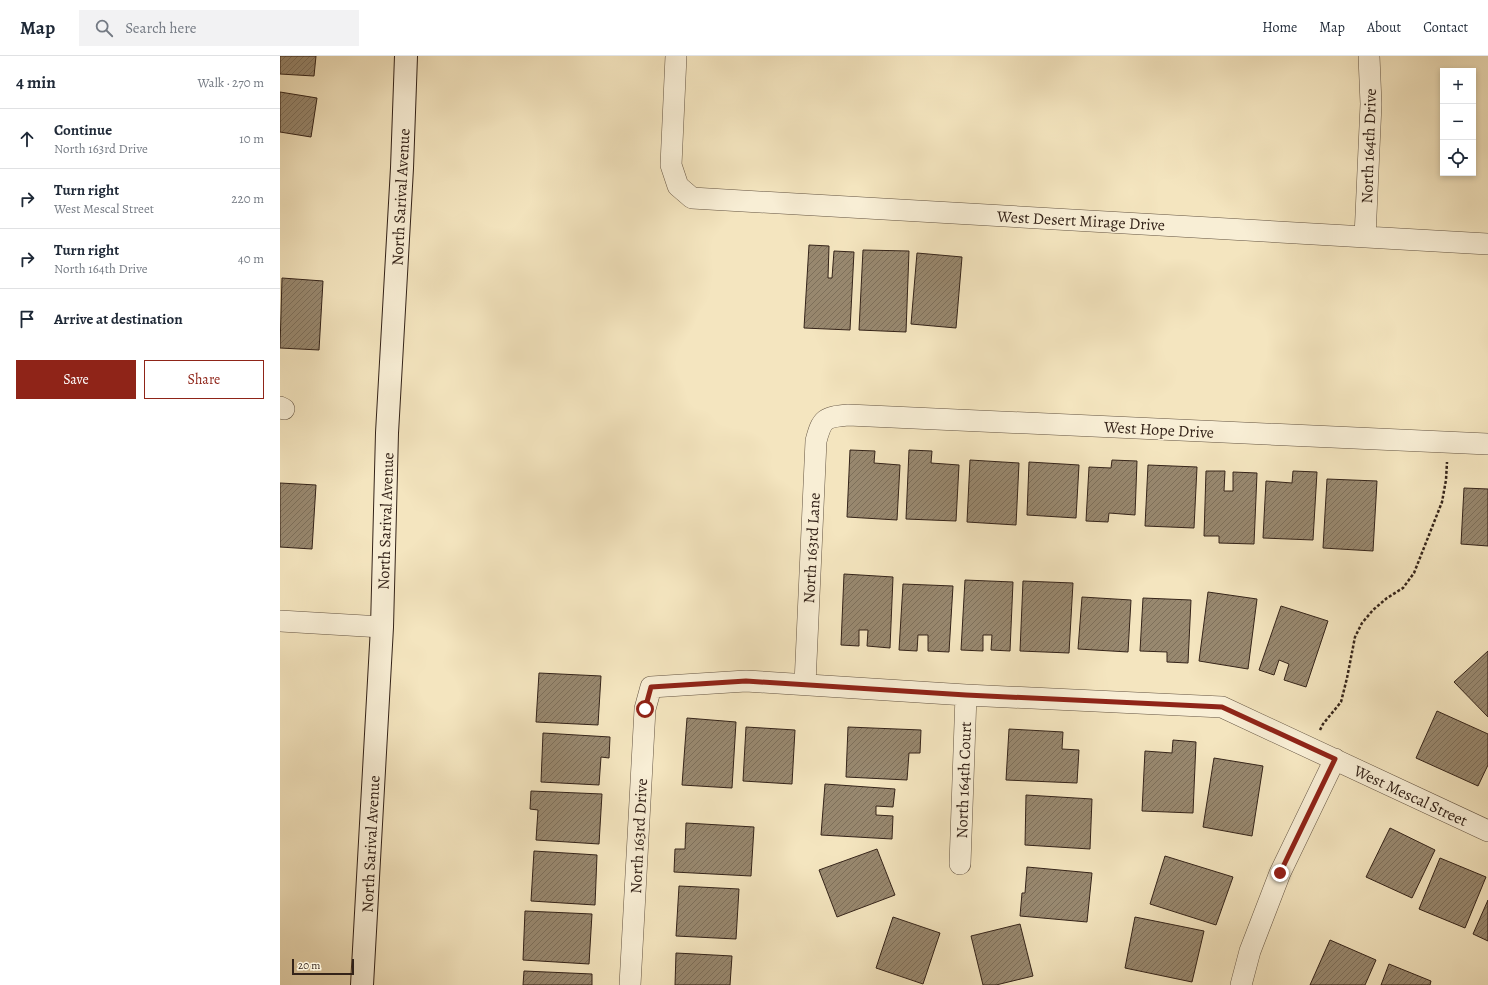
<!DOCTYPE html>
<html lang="en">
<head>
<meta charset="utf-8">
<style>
	body { margin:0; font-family:Alegreya,serif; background:#f2f2f3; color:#1f2937 }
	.controls { position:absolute; right:12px; top:12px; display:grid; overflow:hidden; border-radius:0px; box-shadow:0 2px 6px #0003 }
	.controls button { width:36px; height:36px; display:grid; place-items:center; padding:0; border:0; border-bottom:1px solid #e0e1e3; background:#fff; color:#1f2937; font:20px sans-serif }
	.scale { position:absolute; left:12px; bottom:10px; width:62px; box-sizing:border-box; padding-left:4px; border:2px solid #342319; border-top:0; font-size:11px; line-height:14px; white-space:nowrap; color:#342319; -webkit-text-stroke:3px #f8eed5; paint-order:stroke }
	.stop { position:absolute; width:12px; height:12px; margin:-9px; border:3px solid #8f2418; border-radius:50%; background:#fff }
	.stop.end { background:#8f2418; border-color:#fff; box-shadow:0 1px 4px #0008 }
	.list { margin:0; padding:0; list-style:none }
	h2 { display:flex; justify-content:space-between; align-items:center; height:52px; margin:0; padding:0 16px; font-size:17px }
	h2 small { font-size:13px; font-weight:400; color:#747a83 }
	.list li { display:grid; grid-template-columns:26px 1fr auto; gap:12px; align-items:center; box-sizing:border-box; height:60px; padding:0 16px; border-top:1px solid #e0e1e3 }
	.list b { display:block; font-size:15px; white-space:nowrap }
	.list p { margin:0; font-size:13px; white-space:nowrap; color:#747a83 }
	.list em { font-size:13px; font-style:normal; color:#747a83 }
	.actions { display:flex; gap:8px; padding:12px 16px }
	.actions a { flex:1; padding:9px 0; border:1px solid #8f2418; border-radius:0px; text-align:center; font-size:14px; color:#8f2418 }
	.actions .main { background:#8f2418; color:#fff }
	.icon { flex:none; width:22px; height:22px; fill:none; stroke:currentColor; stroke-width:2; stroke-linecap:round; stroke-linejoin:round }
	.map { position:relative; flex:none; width:1208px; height:929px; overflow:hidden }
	header { display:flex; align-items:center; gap:24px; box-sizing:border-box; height:56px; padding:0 20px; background:#fff; border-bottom:1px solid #e0e1e3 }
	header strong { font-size:19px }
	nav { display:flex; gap:22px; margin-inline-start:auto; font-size:14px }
	.search { width:280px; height:36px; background:#f2f2f3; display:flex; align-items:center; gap:10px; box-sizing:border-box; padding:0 14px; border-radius:0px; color:#747a83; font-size:15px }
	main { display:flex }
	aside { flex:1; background:#fff }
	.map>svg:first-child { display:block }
	.building { fill:url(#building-hatch); stroke:#342319 }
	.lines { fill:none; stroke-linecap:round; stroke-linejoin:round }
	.minor-casing { stroke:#645442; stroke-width:22 }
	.secondary-casing { stroke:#342319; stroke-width:24 }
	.path { stroke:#342319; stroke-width:2.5; stroke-dasharray:3 2; stroke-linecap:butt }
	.minor { stroke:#f8eed5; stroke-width:21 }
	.secondary { stroke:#f8eed5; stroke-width:22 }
	.route { stroke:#8f2418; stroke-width:5 }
	.labels { text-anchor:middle; stroke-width:3; stroke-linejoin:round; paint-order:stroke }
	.street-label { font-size:16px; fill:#342319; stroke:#f8eed5 }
</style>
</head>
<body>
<header>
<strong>Map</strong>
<div class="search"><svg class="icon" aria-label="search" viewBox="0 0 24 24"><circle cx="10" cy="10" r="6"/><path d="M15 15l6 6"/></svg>Search here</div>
<nav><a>Home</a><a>Map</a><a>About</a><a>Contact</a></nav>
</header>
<main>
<aside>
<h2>4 min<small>Walk · 270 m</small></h2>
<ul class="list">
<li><svg class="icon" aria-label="ahead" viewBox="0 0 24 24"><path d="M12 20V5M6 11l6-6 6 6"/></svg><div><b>Continue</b><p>North 163rd Drive</p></div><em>10 m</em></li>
<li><svg class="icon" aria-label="right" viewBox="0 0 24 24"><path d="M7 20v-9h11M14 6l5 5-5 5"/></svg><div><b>Turn right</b><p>West Mescal Street</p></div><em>220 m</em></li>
<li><svg class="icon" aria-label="right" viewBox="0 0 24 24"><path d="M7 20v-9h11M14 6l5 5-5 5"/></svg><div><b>Turn right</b><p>North 164th Drive</p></div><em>40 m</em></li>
<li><svg class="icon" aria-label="arrive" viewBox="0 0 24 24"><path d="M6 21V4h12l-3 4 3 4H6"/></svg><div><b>Arrive at destination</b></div></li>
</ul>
<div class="actions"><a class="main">Save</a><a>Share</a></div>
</aside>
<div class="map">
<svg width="1208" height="929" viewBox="0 0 1208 929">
	<defs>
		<pattern id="building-hatch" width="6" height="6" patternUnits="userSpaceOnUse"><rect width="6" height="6" fill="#98886f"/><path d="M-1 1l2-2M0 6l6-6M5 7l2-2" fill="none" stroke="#7d6f5a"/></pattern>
	</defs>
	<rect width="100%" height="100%" fill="#f4e5bf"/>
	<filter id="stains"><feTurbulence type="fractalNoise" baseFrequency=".005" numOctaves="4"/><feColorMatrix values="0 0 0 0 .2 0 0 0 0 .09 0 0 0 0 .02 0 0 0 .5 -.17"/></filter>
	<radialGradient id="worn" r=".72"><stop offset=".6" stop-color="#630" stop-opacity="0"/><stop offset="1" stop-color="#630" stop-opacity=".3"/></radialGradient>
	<!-- building -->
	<path class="building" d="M0 0H36L34 20 0 18Z
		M0 36 37 42 31 81 0 76Z
		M529 189 549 190 548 222H552L554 195 574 196 570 274 524 272Z
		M583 194 629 195 626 276 579 274Z
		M637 197 682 201 676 272 631 268Z
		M2 222 43 225 39 294 0 292Z
		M570 394 595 395 594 407 620 409 617 464 567 461Z
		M629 394 652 395 651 407 679 409 676 465 626 463Z
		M690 404 739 407 736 469 687 466Z
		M832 404 857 405 855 459 829 457 828 466 806 465 809 411 831 412Z
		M749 406 799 409 796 462 747 459Z
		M868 409 917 411 914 472 865 470Z
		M926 415H945L944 435H953V416L977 417 974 488 939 487V480H924Z
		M1013 415 1037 416 1033 484 983 482 986 425 1012 427Z
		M1047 423 1097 425 1093 495 1043 492Z
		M0 427 36 429 32 493 0 491Z
		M1184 432 1208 433V490L1181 488Z
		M564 518 613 521 610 592 587 590 588 574H579V590L561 589Z
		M685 524 733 526 730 595 711 594 712 579H703V595L681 594Z
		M743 525 793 527 789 597 740 595Z
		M623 528 673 530 669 596 648 595V579H638L637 595 619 594Z
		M928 536 977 543 968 613 919 605Z
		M802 541 851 544 848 596 798 593Z
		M863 542 911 544 908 607 887 606V596L860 595Z
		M1001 550 1048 565 1026 631 1004 624 1009 608 999 604 994 619 979 614Z
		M1208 595V661L1174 626Z
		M259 617 321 620 318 669 256 666Z
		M1157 655 1208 678V709L1198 730 1136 702Z
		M407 662 456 666 452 732 402 729Z
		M466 671 515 674 512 728 463 725Z
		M568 671 641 674 640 697H629L627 724 566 721Z
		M729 673 783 676 782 693 799 694 797 727 726 724Z
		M263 677 330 681 329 702 321 701 319 729 261 726Z
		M893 684 916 686 913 757 862 755 865 695 892 697Z
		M934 702 983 710 972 780 923 771Z
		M545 728 615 733 613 751 596 750V759L613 760 612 783 541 779Z
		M251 735 322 738 319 788 256 784 258 754 250 753Z
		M746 739 812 743 810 793 745 789Z
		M406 767 474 771 471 820 394 816 395 793H405Z
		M1110 772 1155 794 1132 842 1086 821Z
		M597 793 615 839 557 861 539 814Z
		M254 795 317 799 315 849 251 845Z
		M885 800 953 821 936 869 870 848Z
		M1160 802 1206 821 1185 872 1139 853Z
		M747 811 812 817 807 866 740 860 742 837H745Z
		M399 830 459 833 456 883 396 880Z
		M1208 844V885L1193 878Z
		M245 855 312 858 309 908 243 904Z
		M613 861 660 877 643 928 596 912Z
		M855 861 924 875 912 926 845 912Z
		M740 868 753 920 716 929H703L691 880Z
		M1050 884 1096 904 1085 929H1030Z
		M396 897 452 900 450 929H395Z
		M1109 908 1151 925 1150 929H1101Z
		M244 915 312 918V929H243Z"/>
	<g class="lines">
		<defs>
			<path id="minor" d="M396 0 391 109 398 130 412 142 1208 188
				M1085 181 1091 48 1089 0
				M0 351 4 353
				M0 565 102 571
				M525 628 536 385C542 362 545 361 568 359L1208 388
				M680 808 686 639
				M350 929 365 653 371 631 466 625 686 639 942 651 1208 775
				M961 929 970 895 1000 817 1055 703"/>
			<path id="secondary" d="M82 929 102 571 107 377 122 112 126 0"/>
		</defs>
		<!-- minor casing -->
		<use href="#minor" class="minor-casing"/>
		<!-- secondary casing -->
		<use href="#secondary" class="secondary-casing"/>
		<!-- path -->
		<path class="path" d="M1040 674 1043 668 1061 646 1067 622 1075 581 1082 567 1093 554 1107 542 1123 532 1134 517 1162 446 1166 424 1167 406"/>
		<!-- minor -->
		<use href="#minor" class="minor"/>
		<!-- secondary -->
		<use href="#secondary" class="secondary"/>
	</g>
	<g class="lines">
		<!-- route -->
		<path class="route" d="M365 653 371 631 466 625 686 639 942 651 1055 703 1000 817"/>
	</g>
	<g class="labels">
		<!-- street labels -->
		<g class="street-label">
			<text transform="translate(1088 90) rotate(-88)" y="6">North 164th Drive</text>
			<text transform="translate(120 141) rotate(-87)" y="6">North Sarival Avenue</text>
			<text transform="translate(801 164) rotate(3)" y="6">West Desert Mirage Drive</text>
			<text transform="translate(879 373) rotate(3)" y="6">West Hope Drive</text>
			<text transform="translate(105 465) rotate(-88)" y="6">North Sarival Avenue</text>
			<text transform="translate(531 492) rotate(-87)" y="6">North 163rd Lane</text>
			<text transform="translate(683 724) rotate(-88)" y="6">North 164th Court</text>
			<text transform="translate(1131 739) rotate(25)" y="6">West Mescal Street</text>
			<text transform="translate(358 780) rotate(-87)" y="6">North 163rd Drive</text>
			<text transform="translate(90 788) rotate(-87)" y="6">North Sarival Avenue</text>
		</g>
	</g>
	<rect width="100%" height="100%" filter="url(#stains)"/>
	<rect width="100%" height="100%" fill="url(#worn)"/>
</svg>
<div class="controls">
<button>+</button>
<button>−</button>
<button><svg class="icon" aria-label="locate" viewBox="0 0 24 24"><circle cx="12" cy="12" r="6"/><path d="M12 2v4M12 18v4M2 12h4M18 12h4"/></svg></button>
</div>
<div class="scale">20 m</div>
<div class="stop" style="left:365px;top:653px"></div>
<div class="stop end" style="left:1000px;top:817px"></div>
</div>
</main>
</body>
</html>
